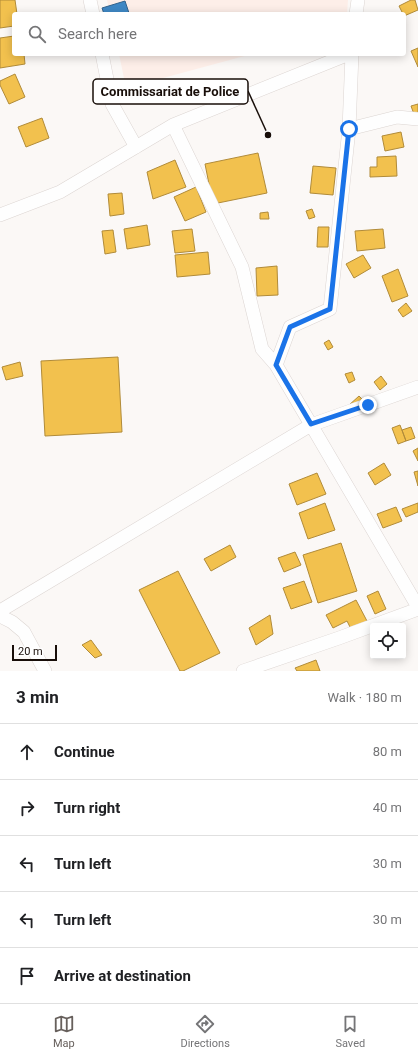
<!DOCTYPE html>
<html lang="en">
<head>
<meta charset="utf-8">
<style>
	body { margin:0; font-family:Roboto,sans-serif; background:#f2f2f2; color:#202124 }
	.controls { position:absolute; right:12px; bottom:12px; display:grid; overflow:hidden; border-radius:4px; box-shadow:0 2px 10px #0003 }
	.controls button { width:36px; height:36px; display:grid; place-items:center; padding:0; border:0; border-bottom:1px solid #e0e0e0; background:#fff; color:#202124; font:20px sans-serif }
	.scale { position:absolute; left:12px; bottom:10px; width:45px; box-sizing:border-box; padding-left:4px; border:2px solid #180e09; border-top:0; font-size:11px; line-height:14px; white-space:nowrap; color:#180e09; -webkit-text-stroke:3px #fff; paint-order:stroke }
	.stop { position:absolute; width:12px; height:12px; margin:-9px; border:3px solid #1a73e8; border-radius:50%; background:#fff }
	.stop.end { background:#1a73e8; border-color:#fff; box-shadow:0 1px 4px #0008 }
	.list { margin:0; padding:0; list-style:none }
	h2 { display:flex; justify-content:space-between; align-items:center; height:52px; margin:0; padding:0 16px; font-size:17px }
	h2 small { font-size:13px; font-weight:400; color:#757577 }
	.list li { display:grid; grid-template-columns:26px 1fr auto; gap:12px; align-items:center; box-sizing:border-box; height:56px; padding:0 16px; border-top:1px solid #e0e0e0 }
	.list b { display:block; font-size:15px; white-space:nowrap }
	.list em { font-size:13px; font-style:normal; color:#757577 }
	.icon { flex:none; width:22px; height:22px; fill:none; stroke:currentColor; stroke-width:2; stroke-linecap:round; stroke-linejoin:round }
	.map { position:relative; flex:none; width:418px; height:671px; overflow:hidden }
	.search { position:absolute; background:#fff; box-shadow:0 2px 10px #0003; left:12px; right:12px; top:12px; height:44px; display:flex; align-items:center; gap:10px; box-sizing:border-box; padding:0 14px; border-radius:4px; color:#757577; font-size:15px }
	.sheet { height:332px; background:#fff }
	nav { display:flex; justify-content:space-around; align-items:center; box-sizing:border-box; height:56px; border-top:1px solid #e0e0e0; background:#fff; font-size:11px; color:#757577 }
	nav a { display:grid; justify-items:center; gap:2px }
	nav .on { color:#67605c }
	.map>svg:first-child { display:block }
	.built { fill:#fdeee8 }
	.homes { fill:#f2c14e; stroke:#b18b39 }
	.schools { fill:#3f88c5; stroke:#33638d }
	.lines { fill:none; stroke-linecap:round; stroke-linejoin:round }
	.street-casing { stroke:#dcd5d2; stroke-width:14 }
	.street { stroke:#fefefe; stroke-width:13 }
	.route { stroke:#1a73e8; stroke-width:5 }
	.leader { fill:none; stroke:#180e09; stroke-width:1.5 }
	.callout-dot { fill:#180e09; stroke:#fff; stroke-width:1.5 }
	.callout { fill:#fff; stroke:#180e09; stroke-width:1.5 }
	.callout-label { font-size:13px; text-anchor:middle; font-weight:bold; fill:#180e09 }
</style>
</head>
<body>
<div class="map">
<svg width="418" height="671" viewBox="0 0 418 671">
	<rect width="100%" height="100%" fill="#fbf8f6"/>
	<!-- built -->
	<path class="built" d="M107 0H348L347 14H110Z
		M119 54H252L126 88Z"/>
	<!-- homes -->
	<path class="homes" d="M0 0H15L17 14H14V26L0 28Z
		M411 0H415L418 10 404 16 399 6Z
		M14 36V54H24L25 64 0 68V38Z
		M418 48V67L411 51Z
		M15 74 25 97 9 104 0 85V81Z
		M418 104V116L415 117 411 106Z
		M42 118 49 138 26 147 18 127Z
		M401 132 404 147 385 151 382 136Z
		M258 153 267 193 213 204 205 164Z
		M396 156 397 176 370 177V167H377V157Z
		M175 160 186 187 153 199 147 172Z
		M313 166 336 168 333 195 310 193Z
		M196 187 206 212 185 221 174 197Z
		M122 193 124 214 110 216 108 194Z
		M312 209 315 217 309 219 306 211Z
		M268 212 269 219H260V213Z
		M147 225 150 245 127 249 124 229Z
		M318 227H329L328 247H317Z
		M192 229 195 251 175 253 172 231Z
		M383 229 385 248 357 251 355 231Z
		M113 230 116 252 105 254 102 231Z
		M208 252 210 274 177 277 175 255Z
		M363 255 371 268 354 278 346 264Z
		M277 266 278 295 257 296 256 268Z
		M398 269 408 296 392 302 382 276Z
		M406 303 412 311 403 317 398 310Z
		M329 340 333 347 328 350 324 343Z
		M118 357 122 432 45 436 41 361Z
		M20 362 23 376 6 380 2 367Z
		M352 372 355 380 349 383 345 374Z
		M381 376 387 384 380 390 374 382Z
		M359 396 368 405 348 406Z
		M400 425 406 441 398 444 392 428Z
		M411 427 415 438 406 441 402 430Z
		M418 448V461L413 451Z
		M384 463 391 475 375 485 368 473Z
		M418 471V486L414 472Z
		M317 473 326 494 297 505 289 484Z
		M325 503 335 530 308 539 299 513Z
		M418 503V512L406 517 402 509Z
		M396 507 402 521 383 528 377 514Z
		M341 543 357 591 318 603 303 555Z
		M230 545 236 557 211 571 204 559Z
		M295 552 301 565 284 572 278 558Z
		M178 571 220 653 183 671H180L139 590Z
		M304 581 312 602 291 609 283 588Z
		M378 591 386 609 375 614 367 596Z
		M356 600 367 621 351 629 347 621 333 628 326 615Z
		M270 615 273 634 256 645 249 628Z
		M91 640 102 655 95 658 82 645Z
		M316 660 320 671H297L295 668Z"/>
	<!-- schools -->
	<path class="schools" d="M125 1 129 13 124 14H104L102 8Z"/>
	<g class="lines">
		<defs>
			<path id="street" d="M90 0 93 14
				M356 14 358 0
				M102 54 112 104 136 147
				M173 125 242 267 262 349 276 365 418 607
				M349 129 397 117 418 119
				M0 215 60 192 173 125 349 54
				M276 365 290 327 330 309 349 129 352 54
				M0 611 311 425 418 387
				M0 616 12 622 24 632 45 671
				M243 671 339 638 418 609"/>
		</defs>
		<!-- street casing -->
		<use href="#street" class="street-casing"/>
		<!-- street -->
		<use href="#street" class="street"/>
	</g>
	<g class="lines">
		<!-- route -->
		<path class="route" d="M349 129 330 309 290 327 276 365 311 424 368 405"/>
	</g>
	<!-- callouts -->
	<path class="leader" d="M268 135L248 91"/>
	<circle class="callout-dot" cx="268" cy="135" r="4"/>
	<rect class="callout" x="93" y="79" width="155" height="25" rx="4"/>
	<g class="callout-label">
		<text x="170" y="96">Commissariat de Police</text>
	</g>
</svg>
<div class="controls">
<button><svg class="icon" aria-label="locate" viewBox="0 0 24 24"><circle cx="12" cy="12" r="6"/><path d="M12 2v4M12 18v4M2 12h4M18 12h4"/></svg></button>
</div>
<div class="scale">20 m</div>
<div class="stop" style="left:349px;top:129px"></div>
<div class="stop end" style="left:368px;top:405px"></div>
<div class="search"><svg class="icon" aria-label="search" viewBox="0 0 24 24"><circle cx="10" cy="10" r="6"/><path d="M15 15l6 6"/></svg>Search here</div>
</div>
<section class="sheet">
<h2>3 min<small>Walk · 180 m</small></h2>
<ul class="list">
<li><svg class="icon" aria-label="ahead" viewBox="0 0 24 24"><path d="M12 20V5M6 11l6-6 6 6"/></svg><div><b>Continue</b></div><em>80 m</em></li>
<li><svg class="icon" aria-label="right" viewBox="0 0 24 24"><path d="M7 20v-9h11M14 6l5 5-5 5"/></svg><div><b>Turn right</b></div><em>40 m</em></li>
<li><svg class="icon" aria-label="left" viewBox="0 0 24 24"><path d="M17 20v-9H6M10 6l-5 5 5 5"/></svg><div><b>Turn left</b></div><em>30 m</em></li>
<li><svg class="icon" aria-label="left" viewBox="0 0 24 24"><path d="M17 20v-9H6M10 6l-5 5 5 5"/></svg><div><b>Turn left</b></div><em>30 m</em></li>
<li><svg class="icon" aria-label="arrive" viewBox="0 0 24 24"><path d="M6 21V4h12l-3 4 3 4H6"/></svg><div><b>Arrive at destination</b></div></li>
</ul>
</section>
<nav>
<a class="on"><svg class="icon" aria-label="map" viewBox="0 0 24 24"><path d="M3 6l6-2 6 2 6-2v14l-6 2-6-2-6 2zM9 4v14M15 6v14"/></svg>Map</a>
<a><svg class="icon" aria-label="directions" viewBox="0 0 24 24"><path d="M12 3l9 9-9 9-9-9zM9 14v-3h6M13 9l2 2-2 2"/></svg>Directions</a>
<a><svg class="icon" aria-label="saved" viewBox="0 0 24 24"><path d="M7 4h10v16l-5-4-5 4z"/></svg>Saved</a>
</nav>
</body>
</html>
